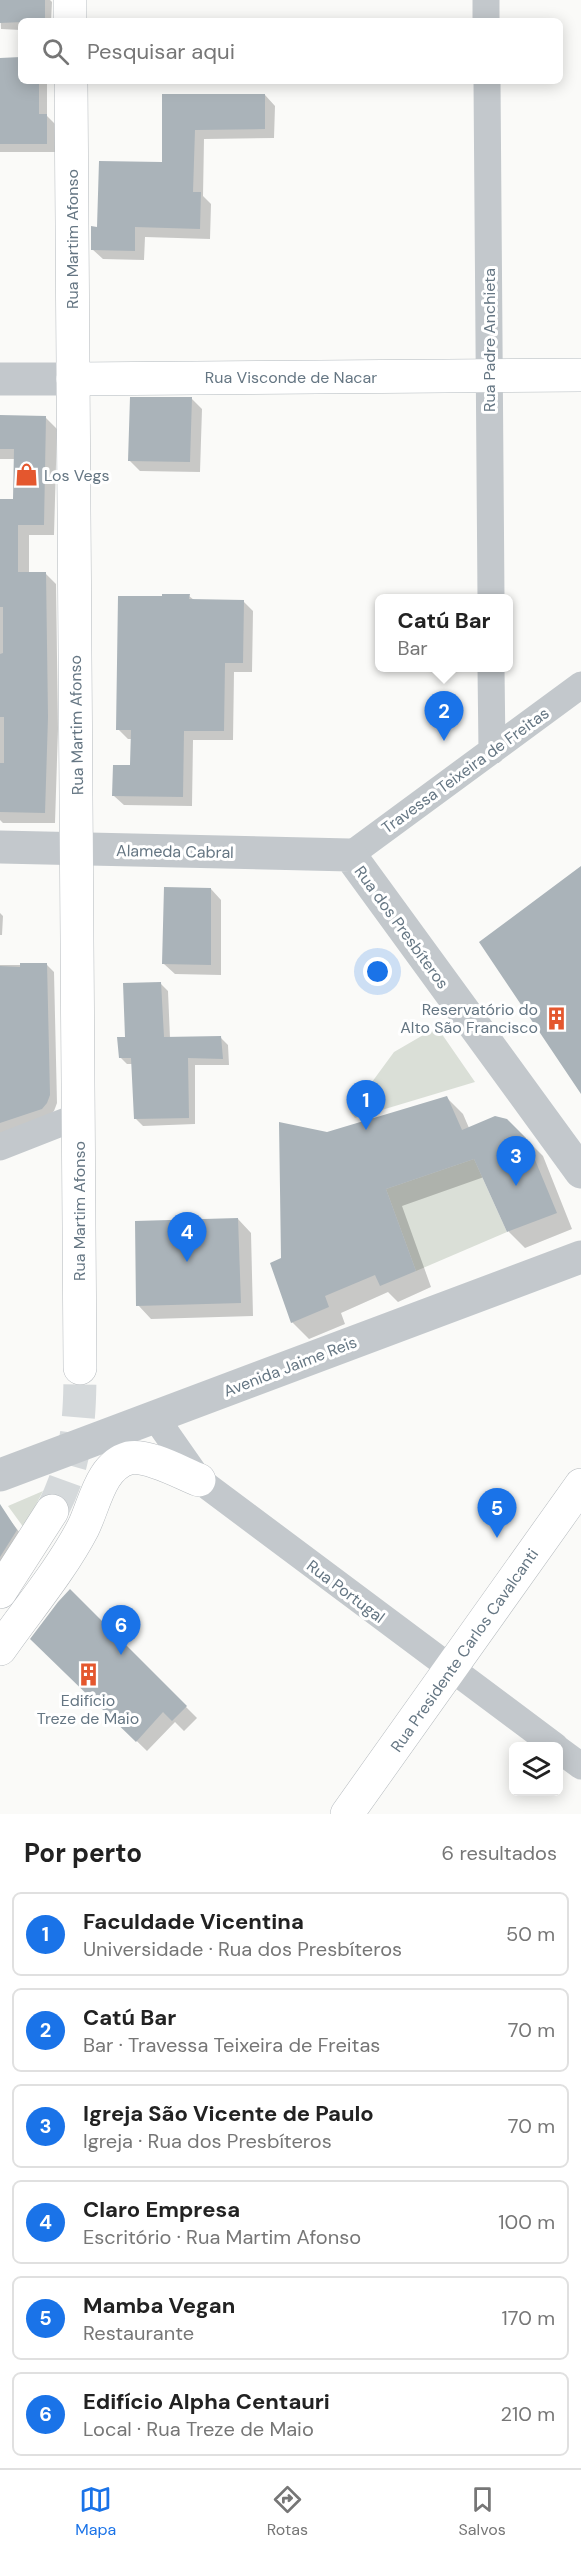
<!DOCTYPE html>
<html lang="pt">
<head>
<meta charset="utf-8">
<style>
	body { margin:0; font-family:"DM Sans",sans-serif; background:#f2f2f2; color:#222 }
	.controls { position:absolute; right:18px; bottom:18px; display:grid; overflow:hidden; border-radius:9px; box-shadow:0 3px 15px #0003 }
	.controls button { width:54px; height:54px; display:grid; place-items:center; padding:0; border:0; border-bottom:2px solid #e0e0e0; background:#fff; color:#222; font:30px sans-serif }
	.you { position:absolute; left:378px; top:972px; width:21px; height:21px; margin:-15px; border:4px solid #fff; border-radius:50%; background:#1a73e8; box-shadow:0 0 0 9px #1a73e833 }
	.badge { display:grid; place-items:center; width:39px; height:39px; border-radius:50%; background:#1a73e8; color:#fff; font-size:20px; font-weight:700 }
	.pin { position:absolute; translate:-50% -50px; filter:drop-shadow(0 2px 3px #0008) }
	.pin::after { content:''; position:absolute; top:32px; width:21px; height:18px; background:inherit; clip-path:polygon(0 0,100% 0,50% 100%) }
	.popup { position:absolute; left:375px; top:594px; width:138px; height:78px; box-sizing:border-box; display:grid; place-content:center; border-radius:9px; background:#fff; filter:drop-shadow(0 2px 4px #0005); font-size:20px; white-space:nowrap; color:#767676 }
	.popup b { font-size:22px; color:#222 }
	.popup::after { content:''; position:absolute; left:50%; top:100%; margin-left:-12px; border:12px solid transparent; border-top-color:#fff }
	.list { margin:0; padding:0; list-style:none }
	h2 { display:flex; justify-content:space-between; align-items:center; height:78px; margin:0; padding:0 24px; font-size:26px }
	h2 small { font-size:20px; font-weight:400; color:#767676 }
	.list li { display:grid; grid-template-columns:39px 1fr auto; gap:18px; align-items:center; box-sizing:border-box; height:84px; margin:0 12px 12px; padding:0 12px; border:2px solid #e0e0e0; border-radius:9px }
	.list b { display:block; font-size:22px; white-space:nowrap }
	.list p { margin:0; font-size:20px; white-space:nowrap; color:#767676 }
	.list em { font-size:20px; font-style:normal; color:#767676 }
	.icon { flex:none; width:33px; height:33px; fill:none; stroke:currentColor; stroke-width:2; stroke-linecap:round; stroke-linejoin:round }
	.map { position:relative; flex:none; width:581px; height:1814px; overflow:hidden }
	.search { position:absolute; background:#fff; box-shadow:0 3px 15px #0003; left:18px; right:18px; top:18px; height:66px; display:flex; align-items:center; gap:15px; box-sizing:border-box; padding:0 21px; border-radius:9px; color:#767676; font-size:22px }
	.sheet { height:654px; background:#fff }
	nav { display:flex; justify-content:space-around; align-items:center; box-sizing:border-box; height:84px; border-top:2px solid #e0e0e0; background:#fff; font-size:16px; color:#767676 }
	nav a { display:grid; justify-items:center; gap:3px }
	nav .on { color:#1a73e8 }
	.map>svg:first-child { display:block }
	.green { fill:#dadfd7 }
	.shadow { fill:#0003 }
	.building { fill:#aab3b9 }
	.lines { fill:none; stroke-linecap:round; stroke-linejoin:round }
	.primary-tunnel { stroke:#d5d9db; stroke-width:33; stroke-dasharray:33 16; stroke-linecap:butt }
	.secondary-casing { stroke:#b3babf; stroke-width:34 }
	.primary-casing { stroke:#b5babe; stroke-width:34 }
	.minor { stroke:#c3c8cc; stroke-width:27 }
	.tertiary { stroke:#c3c8cc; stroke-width:33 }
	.secondary { stroke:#fff; stroke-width:33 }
	.primary { stroke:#fff; stroke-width:33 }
	.labels { text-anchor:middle; stroke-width:6; stroke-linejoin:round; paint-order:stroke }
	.street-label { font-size:16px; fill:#657683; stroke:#fff }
	.poi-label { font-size:16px; fill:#657683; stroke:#fff; text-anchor:start }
</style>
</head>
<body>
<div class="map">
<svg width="581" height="1814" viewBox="0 0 581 1814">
	<rect width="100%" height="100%" fill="#fafaf8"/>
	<!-- green -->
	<path class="green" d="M437 1027 475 1082 355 1118 350 1112 394 1052Z
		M474 1159 507 1232 416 1271 386 1189Z
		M43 1491 24 1528 8 1506Z"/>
	<!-- shadow -->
	<path class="shadow" d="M0 0H50L52 2 51 21H21V30L1 29Z
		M21 60V81H47V116L55 124V152H0V61Z
		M265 95 275 106 274 138 204 139 203 196 211 204 210 239 145 237 144 260 103 259 92 249 98 228 163 164V96Z
		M191 398 202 409 200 472 140 471 129 460Z
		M0 417 46 418 57 429 54 535H29V573H45L56 584 58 729 55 823H3L0 820V500H15L16 459H0Z
		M189 596 194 600 243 601 253 611 252 672H234L233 740H193L192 806 124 805 114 796 132 767V739H128L118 729Z
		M211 889 221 900V975L175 974 164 964Z
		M0 913 3 916 2 935H0Z
		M0 965H47L54 972 57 1103 54 1111 46 1118 0 1134Z
		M161 984 168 991 170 1038H221L228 1045 229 1065H195V1124L143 1126 135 1118 133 1064H127L120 1057 126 1038Z
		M447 1098 463 1114 469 1128 507 1120 543 1156 572 1229 525 1248 509 1232 484 1177 402 1206 431 1287 398 1302 388 1292 341 1313 345 1324 309 1339 292 1322 283 1260 327 1133Z
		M238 1219 251 1233 253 1316 151 1319 138 1305Z
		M2 1510 24 1538 0 1567V1511Z
		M70 1591 197 1718 184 1731 175 1722 147 1751 32 1639Z"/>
	<!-- building -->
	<path class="building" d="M0 0H45V21L0 23Z
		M21 57V81H39V114H47V144H0V58Z
		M162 94H265V129L195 130 193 192H201L200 229 135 227V251L91 250V226L97 227 99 161 162 162Z
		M130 397H192L190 462 128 461Z
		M0 415 46 416 44 525H18V572H46L48 717 45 813 0 812V763H4V717H0V654L3 653V607H0V499H13L14 449H0Z
		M162 594H190L189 599 244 600 243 663H225L224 731H184L183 797 112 796 113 765H130L131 730H116L118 596H162Z
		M581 866V1094L479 942Z
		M164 887 211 888V965L162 964Z
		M20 963H47L50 1095 47 1103 42 1109 0 1123V966L20 967Z
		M161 982 164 1037 221 1036 223 1059 188 1058 189 1118 134 1119 131 1058H119L117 1037H125L123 983Z
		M447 1096 462 1130 495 1116 507 1119 526 1138 557 1213 507 1232 474 1159 386 1189 416 1271 380 1286 375 1275 325 1296 329 1307 291 1323 270 1263 281 1258 279 1122 327 1132Z
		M238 1218 241 1303 136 1306 135 1221Z
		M0 1504 17 1530 0 1557Z
		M70 1589 187 1706 172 1721 163 1712 136 1742 30 1639 58 1602Z"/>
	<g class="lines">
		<!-- primary-tunnel -->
		<path class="primary-tunnel" d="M52 1511C77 1462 80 1422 80 1368"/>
		<defs>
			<path id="secondary" d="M73 379 581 375"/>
			<path id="primary" d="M70 0V21
				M71 81 80 1368
				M0 1592 52 1511
				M0 1649C28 1609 61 1570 83 1528 95 1504 100 1466 129 1458 148 1454 181 1473 199 1480
				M347 1814 581 1485"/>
		</defs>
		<!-- secondary casing -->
		<use href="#secondary" class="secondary-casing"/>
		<!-- primary casing -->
		<use href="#primary" class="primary-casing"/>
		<!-- minor -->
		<path class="minor" d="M486 0V21
			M487 81 491 598
			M491 668 492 751
			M350 855 581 685
			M0 1147 79 1116
			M155 1417 199 1480 555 1746
			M558 1749 581 1766"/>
		<!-- tertiary -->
		<path class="tertiary" d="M0 379H73
			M0 847 350 855 581 1172
			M0 1475 581 1257"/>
		<!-- secondary -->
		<use href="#secondary" class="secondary"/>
		<!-- primary -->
		<use href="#primary" class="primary"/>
	</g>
	<!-- icons -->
	<defs>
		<symbol id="shop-bare" viewBox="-9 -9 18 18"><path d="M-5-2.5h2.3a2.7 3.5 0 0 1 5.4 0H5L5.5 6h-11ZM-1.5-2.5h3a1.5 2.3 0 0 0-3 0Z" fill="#e4572e" stroke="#fff" stroke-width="2.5" paint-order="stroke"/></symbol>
		<symbol id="building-bare" viewBox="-9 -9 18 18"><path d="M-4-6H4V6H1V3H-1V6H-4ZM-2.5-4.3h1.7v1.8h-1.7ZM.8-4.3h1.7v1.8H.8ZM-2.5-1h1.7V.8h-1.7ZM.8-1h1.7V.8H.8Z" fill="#e4572e" stroke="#fff" stroke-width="2.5" paint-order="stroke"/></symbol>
	</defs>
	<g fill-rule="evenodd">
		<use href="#shop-bare" x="10" y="458" width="33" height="33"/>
		<use href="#building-bare" x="540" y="1002" width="33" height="33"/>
		<use href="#building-bare" x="72" y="1658" width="33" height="33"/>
	</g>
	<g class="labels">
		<!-- street labels -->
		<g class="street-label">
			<text transform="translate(72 239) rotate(-90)" y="6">Rua Martim Afonso</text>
			<text transform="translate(489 340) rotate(-90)" y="6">Rua Padre Anchieta</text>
			<text x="291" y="383">Rua Visconde de Nacar</text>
			<text transform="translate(76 725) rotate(-91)" y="6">Rua Martim Afonso</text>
			<text transform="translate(465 770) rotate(-36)" y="6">Travessa Teixeira de Freitas</text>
			<text transform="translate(175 851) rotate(1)" y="6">Alameda Cabral</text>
			<text transform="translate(402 927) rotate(54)" y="6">Rua dos Presbíteros</text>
			<text transform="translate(79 1211) rotate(-90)" y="6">Rua Martim Afonso</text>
			<text transform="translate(290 1366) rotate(-21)" y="6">Avenida Jaime Reis</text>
			<text transform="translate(346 1591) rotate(37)" y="6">Rua Portugal</text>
			<text transform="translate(464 1650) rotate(-55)" y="6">Rua Presidente Carlos Cavalcanti</text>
		</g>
		<!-- poi labels -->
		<g class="poi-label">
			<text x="44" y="481">Los Vegs</text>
			<text x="538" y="1015" text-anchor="end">Reservatório do<tspan x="538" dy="18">Alto São Francisco</tspan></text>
			<text x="88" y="1706" text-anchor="middle">Edifício<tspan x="88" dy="18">Treze de Maio</tspan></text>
		</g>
	</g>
</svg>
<div class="controls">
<button><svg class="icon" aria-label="layers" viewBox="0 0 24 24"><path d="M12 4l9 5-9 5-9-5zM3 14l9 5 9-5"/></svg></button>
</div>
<div class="you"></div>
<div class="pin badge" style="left:366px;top:1130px">1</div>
<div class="pin badge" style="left:444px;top:741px">2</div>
<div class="popup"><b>Catú Bar</b>Bar</div>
<div class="pin badge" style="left:516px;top:1186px">3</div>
<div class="pin badge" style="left:187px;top:1262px">4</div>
<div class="pin badge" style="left:497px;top:1538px">5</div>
<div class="pin badge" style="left:121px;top:1655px">6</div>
<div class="search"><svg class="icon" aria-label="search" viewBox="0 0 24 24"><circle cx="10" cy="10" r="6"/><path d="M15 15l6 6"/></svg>Pesquisar aqui</div>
</div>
<section class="sheet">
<h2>Por perto<small>6 resultados</small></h2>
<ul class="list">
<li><span class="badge">1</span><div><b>Faculdade Vicentina</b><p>Universidade · Rua dos Presbíteros</p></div><em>50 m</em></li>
<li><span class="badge">2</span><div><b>Catú Bar</b><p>Bar · Travessa Teixeira de Freitas</p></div><em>70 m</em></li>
<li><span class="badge">3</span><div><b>Igreja São Vicente de Paulo</b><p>Igreja · Rua dos Presbíteros</p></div><em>70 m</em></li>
<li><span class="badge">4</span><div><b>Claro Empresa</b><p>Escritório · Rua Martim Afonso</p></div><em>100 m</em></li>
<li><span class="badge">5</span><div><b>Mamba Vegan</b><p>Restaurante</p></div><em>170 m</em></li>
<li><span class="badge">6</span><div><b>Edifício Alpha Centauri</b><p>Local · Rua Treze de Maio</p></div><em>210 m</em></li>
</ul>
</section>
<nav>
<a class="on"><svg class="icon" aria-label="map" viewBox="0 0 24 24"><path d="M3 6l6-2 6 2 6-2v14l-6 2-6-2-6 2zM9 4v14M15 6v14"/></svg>Mapa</a>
<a><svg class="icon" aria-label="directions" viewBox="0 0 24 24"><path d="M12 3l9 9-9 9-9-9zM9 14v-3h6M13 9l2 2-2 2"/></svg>Rotas</a>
<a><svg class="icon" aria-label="saved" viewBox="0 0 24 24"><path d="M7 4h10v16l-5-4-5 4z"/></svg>Salvos</a>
</nav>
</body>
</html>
